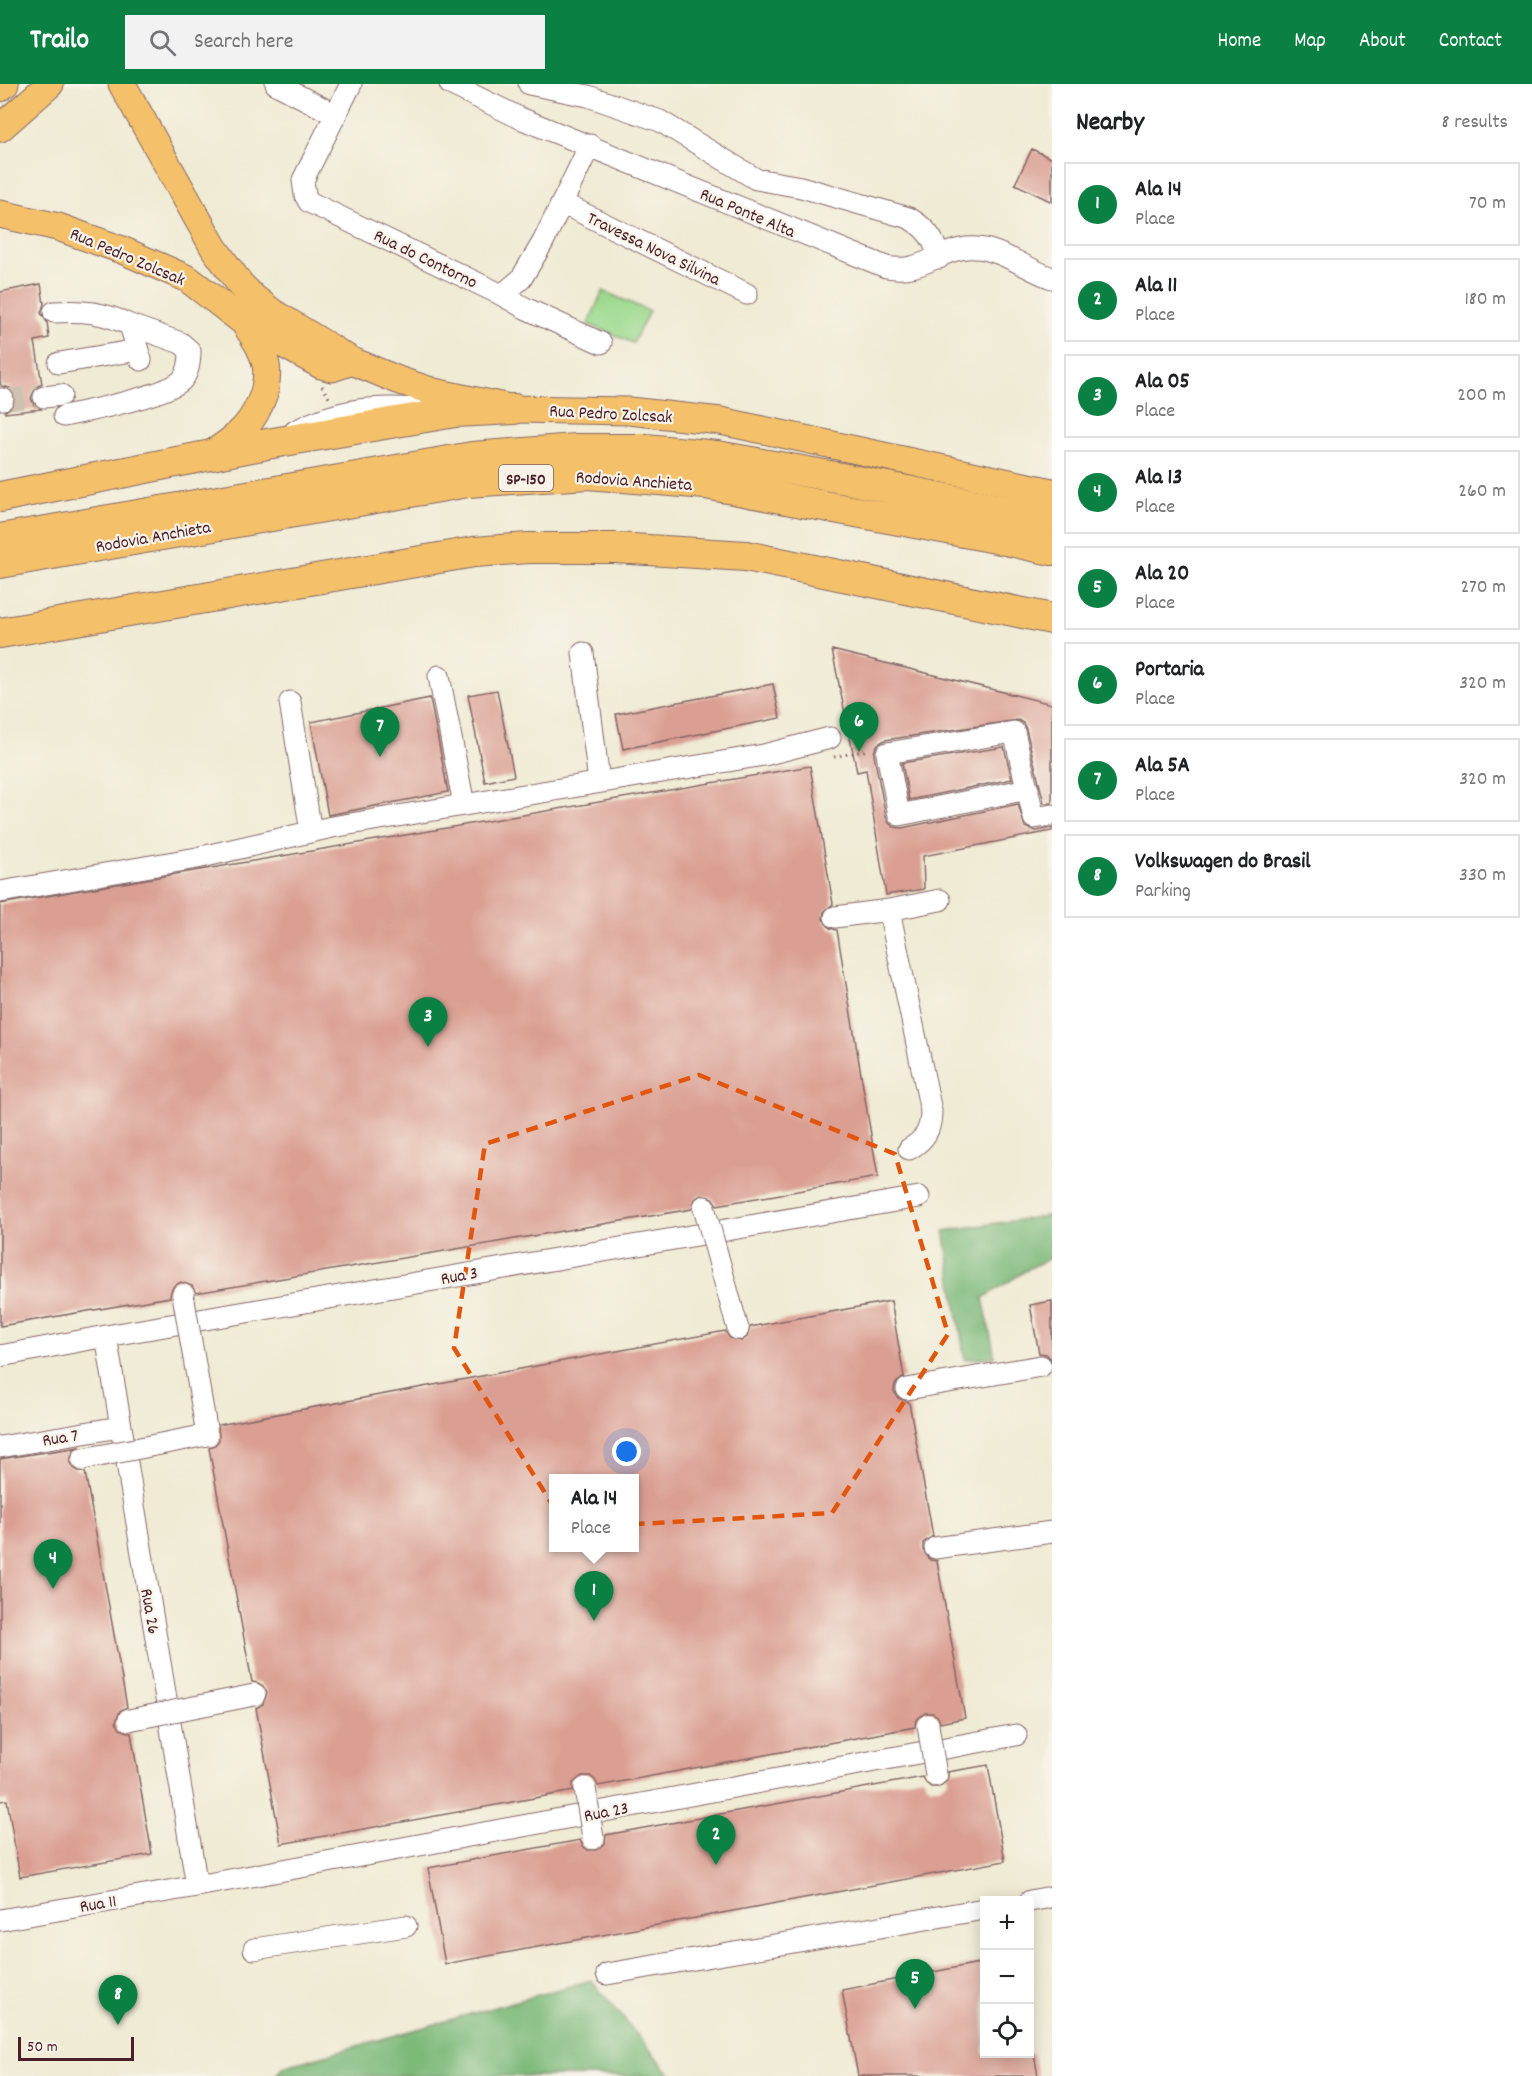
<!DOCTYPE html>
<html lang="en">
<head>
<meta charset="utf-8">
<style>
	body { margin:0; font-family:Dekko,sans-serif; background:#f2f2f2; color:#202124 }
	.controls { position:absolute; right:18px; bottom:18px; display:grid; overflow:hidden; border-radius:0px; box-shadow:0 3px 15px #0003 }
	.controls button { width:54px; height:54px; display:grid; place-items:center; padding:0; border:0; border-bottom:2px solid #e0e0e0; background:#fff; color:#202124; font:30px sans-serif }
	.scale { position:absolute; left:18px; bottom:15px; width:116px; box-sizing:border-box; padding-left:6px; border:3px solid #4a1f2b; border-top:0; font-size:16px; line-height:21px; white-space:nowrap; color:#4a1f2b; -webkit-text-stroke:4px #f7f3e8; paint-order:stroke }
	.you { position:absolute; left:627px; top:1368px; width:21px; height:21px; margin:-15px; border:4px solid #fff; border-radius:50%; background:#1a73e8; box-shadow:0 0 0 9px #1a73e833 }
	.badge { display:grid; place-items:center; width:39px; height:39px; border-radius:50%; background:#0b8043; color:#fff; font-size:20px; font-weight:700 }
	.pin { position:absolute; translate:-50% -50px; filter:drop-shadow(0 2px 3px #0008) }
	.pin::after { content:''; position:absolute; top:32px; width:21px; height:18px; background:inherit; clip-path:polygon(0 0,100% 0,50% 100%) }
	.popup { position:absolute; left:549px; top:1390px; width:90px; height:78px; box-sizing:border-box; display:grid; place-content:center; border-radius:0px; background:#fff; filter:drop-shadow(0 2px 4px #0005); font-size:20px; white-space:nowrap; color:#757577 }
	.popup b { font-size:22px; color:#202124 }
	.popup::after { content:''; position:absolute; left:50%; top:100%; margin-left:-12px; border:12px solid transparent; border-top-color:#fff }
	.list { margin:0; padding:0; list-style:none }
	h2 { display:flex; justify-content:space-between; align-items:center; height:78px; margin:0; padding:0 24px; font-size:26px }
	h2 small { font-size:20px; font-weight:400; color:#757577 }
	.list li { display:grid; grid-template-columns:39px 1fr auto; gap:18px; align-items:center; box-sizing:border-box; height:84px; margin:0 12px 12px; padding:0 12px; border:2px solid #e0e0e0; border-radius:0px }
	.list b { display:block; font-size:22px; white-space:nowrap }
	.list p { margin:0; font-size:20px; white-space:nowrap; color:#757577 }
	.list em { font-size:20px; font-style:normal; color:#757577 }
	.icon { flex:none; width:33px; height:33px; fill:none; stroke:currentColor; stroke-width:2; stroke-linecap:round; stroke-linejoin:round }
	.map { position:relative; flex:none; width:1052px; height:1992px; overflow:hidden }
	header { display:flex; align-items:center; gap:36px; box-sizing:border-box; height:84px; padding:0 30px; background:#0b8043; color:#fff }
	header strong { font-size:28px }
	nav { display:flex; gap:33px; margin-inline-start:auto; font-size:21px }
	.search { width:420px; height:54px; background:#f2f2f2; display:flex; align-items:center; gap:15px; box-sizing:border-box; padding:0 21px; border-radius:0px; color:#757577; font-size:22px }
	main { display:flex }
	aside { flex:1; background:#fff }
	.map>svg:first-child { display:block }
	.green { fill:#9cda8f; stroke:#737c5d; stroke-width:1.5 }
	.forest { fill:#7dba7a; stroke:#646c52; stroke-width:1.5 }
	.building { fill:#da9e92; fill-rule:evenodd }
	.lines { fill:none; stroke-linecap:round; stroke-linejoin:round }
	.minor-tunnel { stroke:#cfc2b2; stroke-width:21; stroke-dasharray:21 10; stroke-linecap:butt }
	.minor-casing { stroke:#846666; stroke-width:23 }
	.major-casing { stroke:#846666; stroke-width:29 }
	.highway-casing { stroke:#846666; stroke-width:32 }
	.path { stroke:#846666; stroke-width:3; stroke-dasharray:1.5 4.5; stroke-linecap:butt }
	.minor { stroke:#fff; stroke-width:21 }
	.major { stroke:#f4c16b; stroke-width:27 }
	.highway { stroke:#f4c16b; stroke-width:30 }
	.minor-bridge-casing { stroke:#846666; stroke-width:23; stroke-linecap:butt }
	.minor-bridge { stroke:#fff; stroke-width:21 }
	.marked { fill:none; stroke:#e0560e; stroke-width:4.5; stroke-dasharray:12 8; stroke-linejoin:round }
	.labels { text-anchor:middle; stroke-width:4.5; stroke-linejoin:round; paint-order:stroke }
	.shield { fill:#f7f3e8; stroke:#7e5f64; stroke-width:1.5 }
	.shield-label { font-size:16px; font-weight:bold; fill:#4a1f2b }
	.street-label { font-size:18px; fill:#4a1f2b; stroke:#f7f3e8 }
</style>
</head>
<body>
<header>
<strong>Trailo</strong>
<div class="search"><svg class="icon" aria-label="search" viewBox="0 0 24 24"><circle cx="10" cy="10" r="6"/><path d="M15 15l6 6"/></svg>Search here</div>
<nav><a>Home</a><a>Map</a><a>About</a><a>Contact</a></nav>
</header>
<main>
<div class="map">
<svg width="1052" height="1992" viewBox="0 0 1052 1992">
	<rect width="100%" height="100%" fill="#f7f3e8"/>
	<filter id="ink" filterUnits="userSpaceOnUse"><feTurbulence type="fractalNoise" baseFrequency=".0167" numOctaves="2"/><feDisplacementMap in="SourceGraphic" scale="12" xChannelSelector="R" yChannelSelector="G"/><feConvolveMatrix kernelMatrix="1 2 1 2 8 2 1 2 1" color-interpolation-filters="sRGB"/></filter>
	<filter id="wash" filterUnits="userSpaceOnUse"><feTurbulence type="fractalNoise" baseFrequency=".008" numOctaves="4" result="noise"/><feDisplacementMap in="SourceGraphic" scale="24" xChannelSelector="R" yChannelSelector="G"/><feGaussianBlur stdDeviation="1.35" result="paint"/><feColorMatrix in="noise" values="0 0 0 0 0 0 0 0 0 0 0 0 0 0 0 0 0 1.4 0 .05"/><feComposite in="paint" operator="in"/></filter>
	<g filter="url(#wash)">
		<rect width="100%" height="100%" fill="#f0ebd4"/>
		<!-- green -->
		<path class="green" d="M603 207 649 227 633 259 588 240Z"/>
		<!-- forest -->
		<path class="forest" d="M1052 1131V1173L1028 1185 983 1214 995 1273 965 1276 944 1147Z
			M591 1896 672 1992H275L283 1983Z"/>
		<g id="blocks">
			<!-- building -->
			<path class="building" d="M1032 65 1052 75V118L1015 100Z
				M41 200 44 220 41 229 47 238 49 254 35 257 42 300 36 303 31 314 34 321 41 325 5 329V327L14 322 16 314 10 304 1 302 0 296V208Z
				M832 566 1052 620V719H1044L1026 645 1023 639 1018 636 885 656 878 660 875 665 874 671 886 733 889 739 894 743 902 744 1018 720 1025 743 1036 747 1052 744V747L923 772 924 805 886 811 866 686 857 688Z
				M773 600 780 634 623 665 616 630Z
				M497 606 514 692 485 698 468 611Z
				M430 614 448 708 328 731 311 638Z
				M1004 663 1012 695 909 716 902 679Z
				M810 682 833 820 824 828 823 835 830 844 837 846 878 1093 717 1121 712 1114 701 1111 695 1115 692 1125 196 1209 192 1202 181 1198 174 1202 171 1207 170 1213 0 1242V820Z
				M891 1217 904 1293 895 1300 894 1307 898 1314 909 1318 933 1452 923 1459V1466L930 1476 937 1477 965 1634 940 1639 938 1633 933 1629H925L916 1636 915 1643 598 1702 595 1696 590 1692H582L573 1699V1707L281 1760 256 1624 263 1620 267 1609 263 1602 258 1599 252 1598 209 1364 215 1361 219 1356 218 1341 725 1247 730 1254 741 1257 747 1253 750 1243ZM554 1395H634V1464H554Z
				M1052 1217V1276L1046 1270 1039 1269 1030 1221Z
				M80 1363 74 1366 70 1377 74 1384 79 1387 85 1388 127 1623 120 1627 116 1638 120 1645 131 1649 152 1770 20 1793 7 1716 0 1717V1375Z
				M988 1681 1005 1777 445 1880 428 1784 580 1756 583 1762 588 1766H596L605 1759 606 1751 923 1693 926 1699 931 1703H939L948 1696V1688Z
				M984 1878V1970H1034L1038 1992H858L842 1906Z"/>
		</g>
	</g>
	<g filter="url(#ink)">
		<use href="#blocks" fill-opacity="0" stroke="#846666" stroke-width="1.5"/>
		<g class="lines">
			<!-- minor-tunnel -->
			<path class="minor-tunnel" d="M3 315 44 313"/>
			<defs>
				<path id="minor" d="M276 0 336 31
					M351 0 303 96 305 111 309 118 502 211 525 224 601 259
					M450 0 520 34 886 183C921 189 931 171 961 165 993 158 1023 184 1052 194
					M529 0 588 12 660 37 756 95 801 103 909 134C926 144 934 154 939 174
					M562 119 747 210
					M502 211 521 195 543 158 590 61
					M54 228C83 226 103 228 130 241L141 276
					M59 279 138 266
					M44 313 61 311
					M0 315H3
					M64 332C89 327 163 312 181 297 189 289 190 277 190 267L181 259 130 241
					M295 347C338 325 370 322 418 325
					M583 569 599 698
					M439 592 464 721
					M290 618 311 748
					M1028 705 899 731 887 669 1014 648 1034 734 1052 731
					M0 808 197 774 332 743 764 671 830 654
					M889 826 940 816
					M835 833 889 826 931 1027C931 1046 925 1056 909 1065
					M106 1252 197 1802
					M0 1272 106 1252 919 1113
					M907 1305 1041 1282
					M0 1363 120 1343
					M935 1464 1052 1448
					M1030 1817 1046 1814
					M0 1836 197 1802 1016 1651
					M254 1865 406 1842
					M607 1890 984 1825"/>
				<path id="major" d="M122 0 214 164 240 200 254 214 272 228 352 277 398 296 434 308 514 325 629 327 721 337 1052 408
					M0 4 5 0
					M0 44 50 0
					M0 130 58 143 122 166 188 195 245 239 321 281 332 284 352 277
					M210 371C238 353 253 341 264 309 266 300 268 290 266 281 263 266 254 253 245 240"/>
				<path id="highway" d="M0 413 267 360 455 328 514 325
					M0 455 472 373 575 365H645L717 372 847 395 1052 436
					M0 479 468 398 588 390 706 400 996 454 1052 466
					M0 549 474 468 529 464H615L746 472 1052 535"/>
			</defs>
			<!-- minor casing -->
			<use href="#minor" class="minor-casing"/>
			<!-- major casing -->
			<use href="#major" class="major-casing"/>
			<!-- highway casing -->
			<use href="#highway" class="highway-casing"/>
			<!-- path -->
			<path class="path" d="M322 302 329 314
				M834 673 868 666"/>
			<!-- minor -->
			<use href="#minor" class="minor"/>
			<!-- major -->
			<use href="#major" class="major"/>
			<!-- highway -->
			<use href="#highway" class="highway"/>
			<defs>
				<path id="minor-bridge" d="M704 1123 738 1245
					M183 1211 206 1344
					M83 1375 207 1351
					M129 1636 254 1611
					M928 1641 936 1691
					M585 1704 593 1754"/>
			</defs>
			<!-- minor-bridge casing -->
			<use href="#minor-bridge" class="minor-bridge-casing"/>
			<!-- minor-bridge -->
			<use href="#minor-bridge" class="minor-bridge"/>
		</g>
	</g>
	<!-- marked area -->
	<path class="marked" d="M699 991 895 1070 948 1250 832 1429 567 1444 454 1264 485 1060Z"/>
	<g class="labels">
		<!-- shield labels -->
		<rect class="shield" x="499" y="381" width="54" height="26" rx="4.5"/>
		<g class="shield-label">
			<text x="526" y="400">SP-150</text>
		</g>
		<!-- street labels -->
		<g class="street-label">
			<text transform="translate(748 128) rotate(23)" y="6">Rua Ponte Alta</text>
			<text transform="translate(654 164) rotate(26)" y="6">Travessa Nova Silvina</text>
			<text transform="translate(128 172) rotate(23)" y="6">Rua Pedro Zolcsak</text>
			<text transform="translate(426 174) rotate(26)" y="6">Rua do Contorno</text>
			<text transform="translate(611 329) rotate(3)" y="6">Rua Pedro Zolcsak</text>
			<text transform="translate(634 396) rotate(4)" y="6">Rodovia Anchieta</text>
			<text transform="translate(153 452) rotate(-10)" y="6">Rodovia Anchieta</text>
			<text transform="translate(459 1191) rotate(-10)" y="6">Rua 3</text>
			<text transform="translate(60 1353) rotate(-9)" y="6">Rua 7</text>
			<text transform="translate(151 1527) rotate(80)" y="6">Rua 26</text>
			<text transform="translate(606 1727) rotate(-11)" y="6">Rua 23</text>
			<text transform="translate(98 1819) rotate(-10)" y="6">Rua 11</text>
		</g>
	</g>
</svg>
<div class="controls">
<button>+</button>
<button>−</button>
<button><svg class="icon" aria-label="locate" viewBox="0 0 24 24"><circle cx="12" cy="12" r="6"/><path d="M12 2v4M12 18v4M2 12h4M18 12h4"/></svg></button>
</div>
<div class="scale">50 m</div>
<div class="you"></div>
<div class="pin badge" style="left:594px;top:1537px">1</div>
<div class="popup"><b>Ala 14</b>Place</div>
<div class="pin badge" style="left:716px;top:1781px">2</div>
<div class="pin badge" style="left:428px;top:963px">3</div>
<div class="pin badge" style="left:53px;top:1505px">4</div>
<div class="pin badge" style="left:915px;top:1925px">5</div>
<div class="pin badge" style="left:859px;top:668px">6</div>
<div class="pin badge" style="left:380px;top:673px">7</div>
<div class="pin badge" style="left:118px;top:1941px">8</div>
</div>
<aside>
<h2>Nearby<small>8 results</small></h2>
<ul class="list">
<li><span class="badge">1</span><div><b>Ala 14</b><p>Place</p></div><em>70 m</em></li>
<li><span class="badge">2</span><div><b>Ala 11</b><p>Place</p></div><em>180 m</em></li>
<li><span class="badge">3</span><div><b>Ala 05</b><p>Place</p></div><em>200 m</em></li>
<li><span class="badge">4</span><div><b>Ala 13</b><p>Place</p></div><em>260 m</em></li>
<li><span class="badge">5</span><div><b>Ala 20</b><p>Place</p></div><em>270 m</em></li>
<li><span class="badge">6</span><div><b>Portaria</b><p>Place</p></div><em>320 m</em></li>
<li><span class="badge">7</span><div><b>Ala 5A</b><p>Place</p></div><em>320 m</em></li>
<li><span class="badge">8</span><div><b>Volkswagen do Brasil</b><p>Parking</p></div><em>330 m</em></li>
</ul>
</aside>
</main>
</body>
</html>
